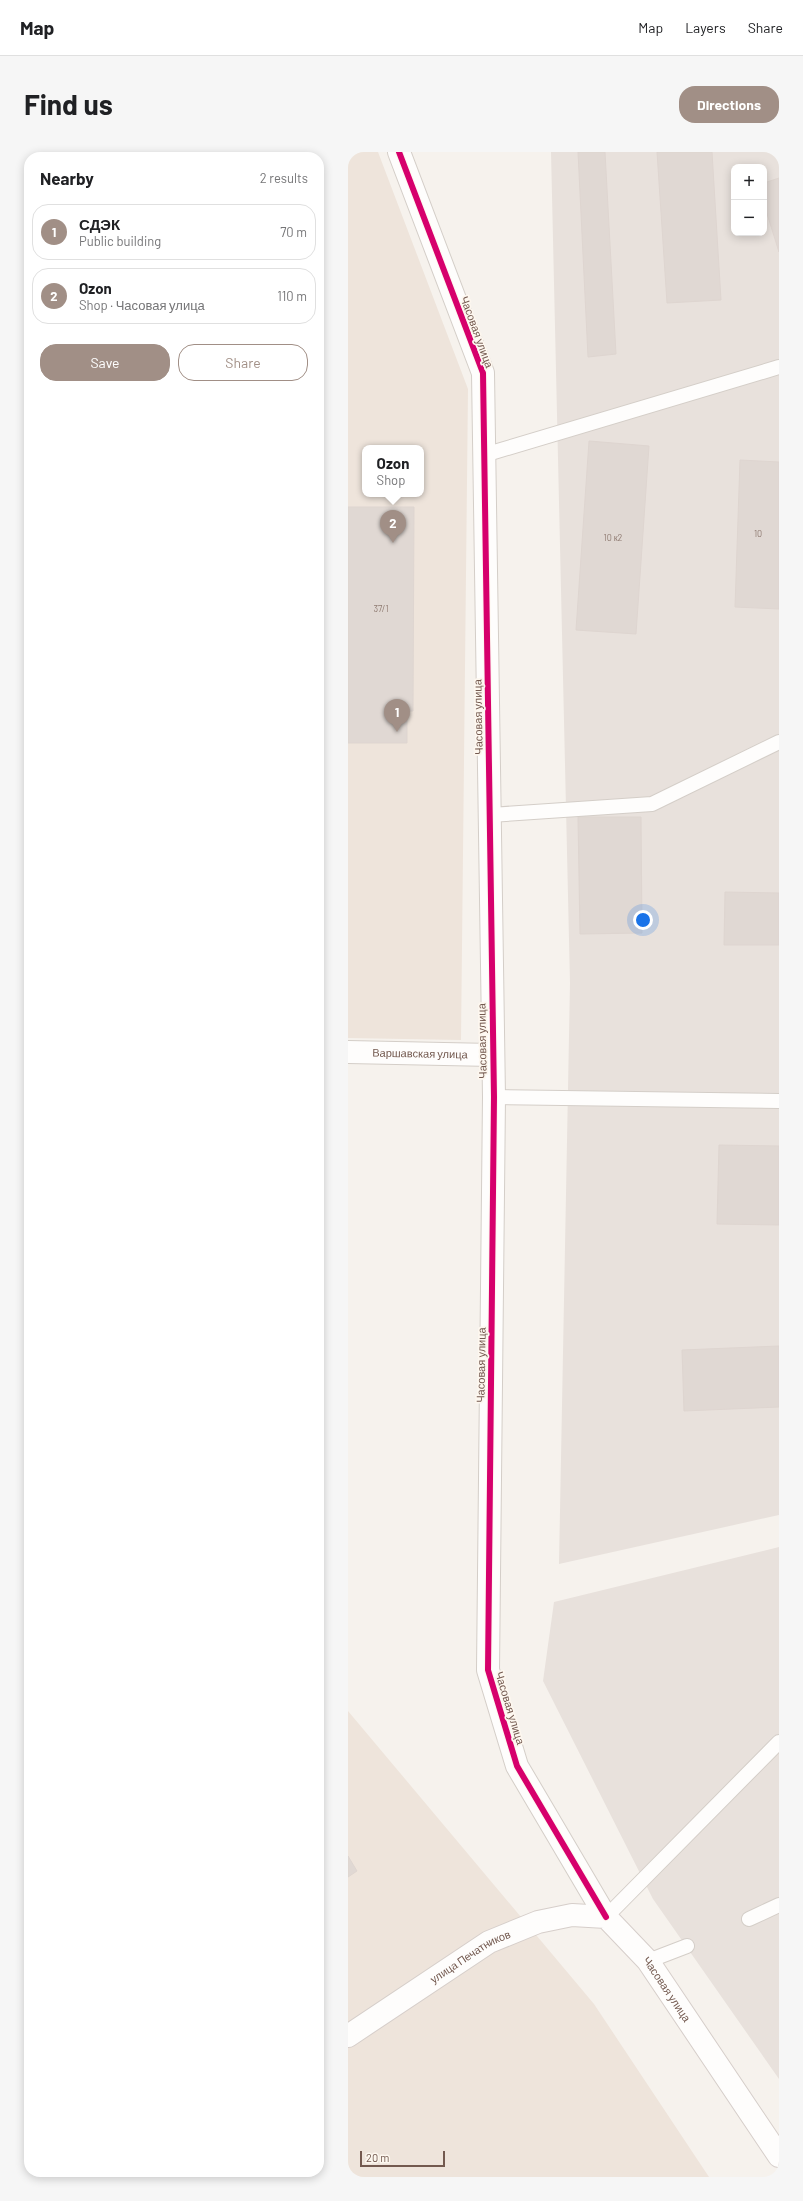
<!DOCTYPE html>
<html lang="en">
<head>
<meta charset="utf-8">
<style>
	body { margin:0; font-family:Barlow,sans-serif; background:#f6f6f6; color:#202124 }
	.controls { position:absolute; right:12px; top:12px; display:grid; overflow:hidden; border-radius:8px; box-shadow:0 2px 10px #0003 }
	.controls button { width:36px; height:36px; display:grid; place-items:center; padding:0; border:0; border-bottom:1px solid #e0e0e0; background:#fff; color:#202124; font:20px sans-serif }
	.scale { position:absolute; left:12px; bottom:10px; width:85px; box-sizing:border-box; padding-left:4px; border:2px solid #73594f; border-top:0; font-size:11px; line-height:14px; white-space:nowrap; color:#73594f; -webkit-text-stroke:3px #fdf7ef; paint-order:stroke }
	.you { position:absolute; left:295px; top:768px; width:14px; height:14px; margin:-10px; border:3px solid #fff; border-radius:50%; background:#1a73e8; box-shadow:0 0 0 6px #1a73e833 }
	.badge { display:grid; place-items:center; width:26px; height:26px; border-radius:50%; background:#a18f86; color:#fff; font-size:13px; font-weight:700 }
	.pin { position:absolute; translate:-50% -33px; filter:drop-shadow(0 1px 2px #0008) }
	.pin::after { content:''; position:absolute; top:21px; width:14px; height:12px; background:inherit; clip-path:polygon(0 0,100% 0,50% 100%) }
	.popup { position:absolute; left:14px; top:293px; width:62px; height:52px; box-sizing:border-box; display:grid; place-content:center; border-radius:8px; background:#fff; filter:drop-shadow(0 1px 3px #0005); font-size:13px; white-space:nowrap; color:#757577 }
	.popup b { font-size:15px; color:#202124 }
	.popup::after { content:''; position:absolute; left:50%; top:100%; margin-left:-8px; border:8px solid transparent; border-top-color:#fff }
	.list { margin:0; padding:0; list-style:none }
	h2 { display:flex; justify-content:space-between; align-items:center; height:52px; margin:0; padding:0 16px; font-size:17px }
	h2 small { font-size:13px; font-weight:400; color:#757577 }
	.list li { display:grid; grid-template-columns:26px 1fr auto; gap:12px; align-items:center; box-sizing:border-box; height:56px; margin:0 8px 8px; padding:0 8px; border:1px solid #e0e0e0; border-radius:16px }
	.list b { display:block; font-size:15px; white-space:nowrap }
	.list p { margin:0; font-size:13px; white-space:nowrap; color:#757577 }
	.list em { font-size:13px; font-style:normal; color:#757577 }
	.actions { display:flex; gap:8px; padding:12px 16px }
	.actions a { flex:1; padding:9px 0; border:1px solid #a18f86; border-radius:16px; text-align:center; font-size:14px; color:#a18f86 }
	.actions .main { background:#a18f86; color:#fff }
	.map { position:relative; flex:none; width:431px; height:2025px; overflow:hidden; border-radius:16px }
	header { display:flex; align-items:center; gap:24px; box-sizing:border-box; height:56px; padding:0 20px; background:#fff; border-bottom:1px solid #e0e0e0 }
	header strong { font-size:19px }
	nav { display:flex; gap:22px; margin-inline-start:auto; font-size:14px }
	.intro { display:flex; align-items:center; justify-content:space-between; box-sizing:border-box; height:96px; padding:0 24px }
	h1 { margin:0; font-size:28px }
	.button { padding:10px 18px; border-radius:16px; background:#a18f86; color:#fff; font-size:14px; font-weight:700 }
	main { display:flex; gap:24px; padding:0 24px }
	aside { flex:1; background:#fff; border-radius:16px; box-shadow:0 2px 10px #0003 }
	.map>svg:first-child { display:block }
	.residential { fill:#eee4db; fill-rule:evenodd }
	.industrial { fill:#e8e1dc; fill-rule:evenodd }
	.building { fill:#e0d8d3; stroke:#ded5d0 }
	.lines { fill:none; stroke-linecap:round; stroke-linejoin:round }
	.lane-casing { stroke:#d4cec8; stroke-width:16 }
	.street-casing { stroke:#d4cec8; stroke-width:24 }
	.secondary-casing { stroke:#d6ceca; stroke-width:24 }
	.lane { stroke:#fefdfc; stroke-width:14 }
	.street { stroke:#fefdfc; stroke-width:22 }
	.secondary { stroke:#fefdfc; stroke-width:22 }
	.cycleway-casing { stroke:#fdf7ef; stroke-width:8 }
	.cycleway { stroke:#d6006c; stroke-width:6 }
	.labels { text-anchor:middle; stroke-width:3.5; stroke-linejoin:round; paint-order:stroke }
	.number-label { font-size:9px; fill:#907c73 }
	.street-label { font-size:11px; fill:#73594f; stroke:#fdf7ef }
</style>
</head>
<body>
<header>
<strong>Map</strong>
<nav><a>Map</a><a>Layers</a><a>Share</a></nav>
</header>
<div class="intro"><h1>Find us</h1><a class="button">Directions</a></div>
<main>
<aside>
<h2>Nearby<small>2 results</small></h2>
<ul class="list">
<li><span class="badge">1</span><div><b>СДЭК</b><p>Public building</p></div><em>70 m</em></li>
<li><span class="badge">2</span><div><b>Ozon</b><p>Shop · Часовая улица</p></div><em>110 m</em></li>
</ul>
<div class="actions"><a class="main">Save</a><a>Share</a></div>
</aside>
<div class="map">
<svg width="431" height="2025" viewBox="0 0 431 2025">
	<rect width="100%" height="100%" fill="#f6f2ed"/>
	<!-- residential -->
	<path class="residential" d="M0 0H30L120 237 113 888 0 886ZM17 296H73V342H17Z
		M0 1559 246 1852 361 2025H0Z"/>
	<!-- industrial -->
	<path class="industrial" d="M203 0H431V1363L211 1412 222 831ZM386 15H416V81H386Z
		M431 1395V1927L305 1747 195 1529 206 1450Z"/>
	<!-- building -->
	<path class="building" d="M230 0H257L268 202 240 205Z
		M309 0H364L373 148 319 151Z
		M431 26V100L416 52V31Z
		M241 289 301 294 288 482 228 478Z
		M392 308 431 310V457L387 455Z
		M0 355H66L65 559H59V591H0Z
		M230 665H293L294 781 232 782Z
		M377 740 431 741V793H376Z
		M371 993 431 994V1073L369 1072Z
		M431 1194V1255L336 1259 334 1198Z
		M0 1704 9 1719 0 1725Z"/>
	<g class="lines">
		<defs>
			<path id="lane" d="M136 303 431 215
				M142 663 304 652 431 590
				M146 945 431 949
				M258 1765 431 1590
				M401 1767 431 1753
				M300 1809 339 1794"/>
			<g id="street">
				<path d="M51 0 135 221 146 945 140 1518 169 1614 258 1765"/>
				<path id="s1" d="M0 900 144 903"/>
			</g>
			<g id="secondary">
				<path id="s2" d="M0 1884 141 1790 190 1770 224 1763 258 1765 300 1809 431 2004"/>
			</g>
		</defs>
		<!-- lane casing -->
		<use href="#lane" class="lane-casing"/>
		<!-- street casing -->
		<use href="#street" class="street-casing"/>
		<!-- secondary casing -->
		<use href="#secondary" class="secondary-casing"/>
		<!-- lane -->
		<use href="#lane" class="lane"/>
		<!-- street -->
		<use href="#street" class="street"/>
		<!-- secondary -->
		<use href="#secondary" class="secondary"/>
		<defs>
			<path id="cycleway" d="M51 0 135 221 146 945 140 1518 169 1614 258 1765"/>
		</defs>
		<!-- cycleway casing -->
		<use href="#cycleway" class="cycleway-casing"/>
		<!-- cycleway -->
		<use href="#cycleway" class="cycleway"/>
	</g>
	<g class="labels">
		<!-- number labels -->
		<g class="number-label">
			<text x="410" y="385">10</text>
			<text x="265" y="389">10 к2</text>
			<text x="33" y="460">37/1</text>
		</g>
		<!-- street labels -->
		<g class="street-label">
			<text transform="translate(129 180) rotate(70)" y="4">Часовая улица</text>
			<text transform="translate(130 565) rotate(-91)" y="4">Часовая улица</text>
			<text transform="translate(134 889) rotate(-91)" y="4">Часовая улица</text>
			<text dy="4" stroke="none"><textPath href="#s1" startOffset="72">Варшавская улица</textPath></text>
			<text transform="translate(133 1213) rotate(-89)" y="4">Часовая улица</text>
			<text transform="translate(162 1556) rotate(73)" y="4">Часовая улица</text>
			<text dy="4" stroke="none"><textPath href="#s2" startOffset="146">улица Печатников</textPath></text>
			<text dy="4" stroke="none"><textPath href="#s2" startOffset="386">Часовая улица</textPath></text>
		</g>
	</g>
</svg>
<div class="controls">
<button>+</button>
<button>−</button>
</div>
<div class="scale">20 m</div>
<div class="you"></div>
<div class="pin badge" style="left:49px;top:580px">1</div>
<div class="pin badge" style="left:45px;top:391px">2</div>
<div class="popup"><b>Ozon</b>Shop</div>
</div>
</main>
</body>
</html>
